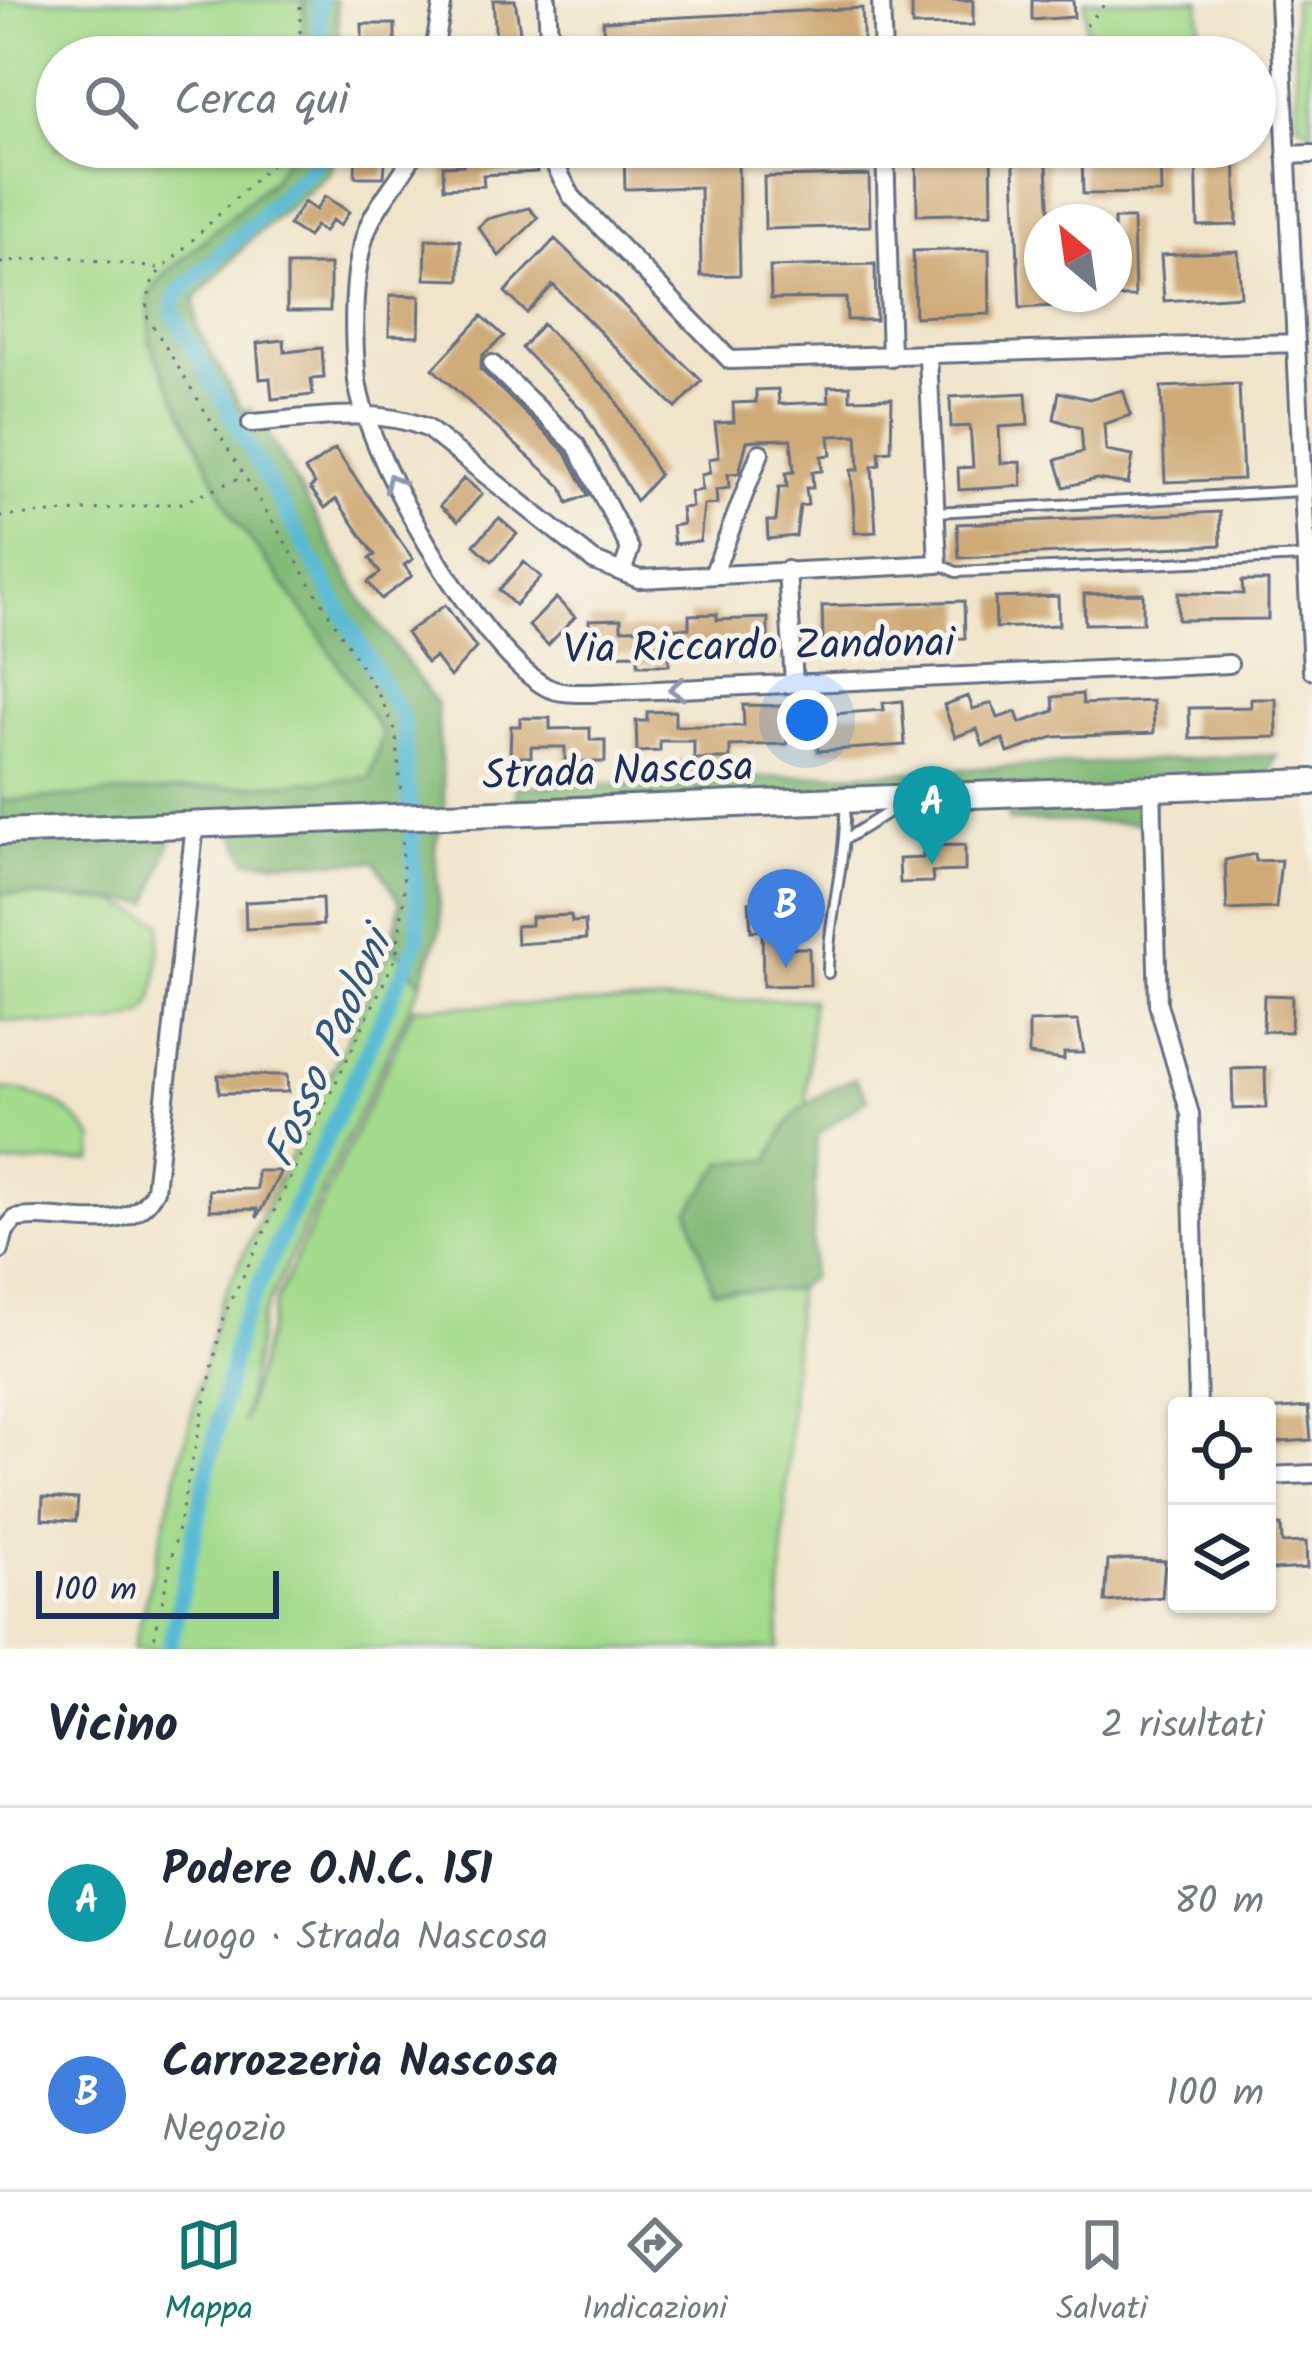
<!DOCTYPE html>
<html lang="it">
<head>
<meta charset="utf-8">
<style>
	body { margin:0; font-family:Kalam,sans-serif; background:#f2f2f3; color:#1f2937 }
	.controls { position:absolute; right:36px; bottom:36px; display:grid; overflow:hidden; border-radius:12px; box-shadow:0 3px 9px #0004 }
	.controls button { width:108px; height:108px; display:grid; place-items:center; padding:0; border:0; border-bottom:3px solid #e0e1e3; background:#fff; color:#1f2937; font:60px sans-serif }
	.compass { position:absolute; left:1024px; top:204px; width:108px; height:108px; border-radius:50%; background:#fff; box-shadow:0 3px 9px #0004; rotate:331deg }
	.scale { position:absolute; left:36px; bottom:30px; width:243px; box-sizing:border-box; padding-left:12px; border:6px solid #1b2f5e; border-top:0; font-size:33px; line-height:42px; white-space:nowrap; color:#1b2f5e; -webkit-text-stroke:9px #f7f3e8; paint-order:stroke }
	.you { position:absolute; left:807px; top:720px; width:42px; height:42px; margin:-30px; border:9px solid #fff; border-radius:50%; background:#1a73e8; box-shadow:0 0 0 18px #1a73e833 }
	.badge { display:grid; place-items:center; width:78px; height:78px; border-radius:50%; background:#0f766e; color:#fff; font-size:39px; font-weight:700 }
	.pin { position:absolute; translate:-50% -99px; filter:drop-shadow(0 3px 6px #0008) }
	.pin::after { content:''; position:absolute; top:63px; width:42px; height:36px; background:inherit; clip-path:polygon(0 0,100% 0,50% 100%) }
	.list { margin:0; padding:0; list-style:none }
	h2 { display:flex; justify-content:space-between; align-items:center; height:156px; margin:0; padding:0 48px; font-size:51px }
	h2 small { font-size:39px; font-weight:400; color:#747a83 }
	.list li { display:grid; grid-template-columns:78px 1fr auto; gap:36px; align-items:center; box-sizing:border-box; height:192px; padding:0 48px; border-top:3px solid #e0e1e3 }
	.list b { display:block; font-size:45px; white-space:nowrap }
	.list p { margin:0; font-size:39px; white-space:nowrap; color:#747a83 }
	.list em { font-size:39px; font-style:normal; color:#747a83 }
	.icon { flex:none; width:66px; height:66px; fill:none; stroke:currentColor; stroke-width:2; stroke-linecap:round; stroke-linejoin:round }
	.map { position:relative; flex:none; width:1312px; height:1649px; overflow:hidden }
	.search { position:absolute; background:#fff; box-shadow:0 3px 9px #0004; left:36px; right:36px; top:36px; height:132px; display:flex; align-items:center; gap:30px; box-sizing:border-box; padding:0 42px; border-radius:66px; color:#747a83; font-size:45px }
	.sheet { height:540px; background:#fff }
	nav { display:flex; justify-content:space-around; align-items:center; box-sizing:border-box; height:168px; border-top:3px solid #e0e1e3; background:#fff; font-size:33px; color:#747a83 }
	nav a { display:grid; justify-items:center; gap:6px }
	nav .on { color:#0f766e }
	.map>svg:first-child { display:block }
	.green { fill:#a3da8b; stroke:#5f8474; stroke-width:3 }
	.forest { fill:#82ba77; stroke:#4e746a; stroke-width:3 }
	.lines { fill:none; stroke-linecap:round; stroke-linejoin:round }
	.canal { stroke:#56bad4; stroke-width:16 }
	.building { fill:#cfaa77 }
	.lane-casing { stroke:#666f84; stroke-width:14 }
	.street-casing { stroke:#666f84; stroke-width:22 }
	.secondary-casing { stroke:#666f84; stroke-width:30 }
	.path { stroke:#666f84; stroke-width:3; stroke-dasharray:3 9; stroke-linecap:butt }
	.lane { stroke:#fff; stroke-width:8 }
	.street { stroke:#fff; stroke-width:16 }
	.secondary { stroke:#fff; stroke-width:24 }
	.oneway { stroke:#8d97ae }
	.labels { text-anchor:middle; stroke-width:10; stroke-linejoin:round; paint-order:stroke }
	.street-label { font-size:42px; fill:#1b2f5e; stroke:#f7f3e8 }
	.water-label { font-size:45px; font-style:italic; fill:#2d5981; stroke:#f7f3e8 }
</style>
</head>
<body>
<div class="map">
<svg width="1312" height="1649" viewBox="0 0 1312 1649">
	<rect width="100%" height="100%" fill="#f7f3e8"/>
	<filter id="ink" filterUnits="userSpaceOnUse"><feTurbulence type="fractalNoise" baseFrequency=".00833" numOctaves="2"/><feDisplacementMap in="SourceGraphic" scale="24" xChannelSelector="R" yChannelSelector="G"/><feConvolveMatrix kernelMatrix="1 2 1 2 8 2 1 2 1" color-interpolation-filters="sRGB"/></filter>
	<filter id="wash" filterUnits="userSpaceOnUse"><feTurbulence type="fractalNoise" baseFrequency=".004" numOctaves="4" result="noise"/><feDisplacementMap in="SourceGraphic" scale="48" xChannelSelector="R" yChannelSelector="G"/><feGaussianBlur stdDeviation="2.7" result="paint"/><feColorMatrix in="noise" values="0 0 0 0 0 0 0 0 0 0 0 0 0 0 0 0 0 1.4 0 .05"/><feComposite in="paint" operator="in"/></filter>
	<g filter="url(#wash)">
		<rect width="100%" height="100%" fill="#f0e5cb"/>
		<!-- green -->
		<path class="green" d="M0 0H304V57H57V147H294L271 181 160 279 149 295 150 344 233 517 308 617 383 734 369 779 0 801Z
			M1085 0H1199L1202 57H1087Z
			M1293 0H1310L1312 132 1298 123Z
			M0 893 118 902 162 923C158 946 160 988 149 1008 134 1034 29 1022 0 1020Z
			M392 946 421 983 261 1319 243 1423 276 1301 414 1007 812 999 778 1649H133L220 1303Z
			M0 1089C42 1091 69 1105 94 1139L92 1160 0 1164Z"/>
		<!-- forest -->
		<path class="forest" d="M304 0H336L341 57H304Z
			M294 147H336L329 174 253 237 195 299 197 327 242 410 251 409 254 430 267 431 364 604 436 703 445 807 435 848 441 927 421 983 392 946 400 902 376 862 248 861 225 814 178 817 150 903 0 893V801L370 778 383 734 308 617 233 517 150 344 149 295 160 279 271 181Z
			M1277 755 1268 775 1163 779 1144 823 1009 821 1006 788 517 807 516 787 667 782 679 763 730 762 733 779Z
			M855 1078 868 1098 817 1135 811 1278 792 1290H713L689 1211 724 1162 770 1160C789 1110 807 1100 855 1078Z"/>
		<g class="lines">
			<!-- canal -->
			<path class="canal" d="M319 0 322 57
				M169 1649 239 1328 419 937 403 720 173 313 175 297 316 163 322 147"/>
		</g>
		<g id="blocks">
			<!-- building -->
			<path class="building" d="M493 0H515L524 57H480L479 41 496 40Z
				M912 0H973V25L912 26Z
				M1032 0H1073L1074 17 1032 20Z
				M862 8 864 54 762 57V47L604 53 603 21Z
				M362 24H395V57H362Z
				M356 147H386L384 177H355Z
				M462 147 536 152 537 172 483 175 484 186 444 188 443 166 463 165Z
				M916 147H991L992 213 917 215Z
				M1013 147H1046L1050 222H1042V294H1053L1054 306 1020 308Z
				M1235 147 1237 225 1198 226 1196 149Z
				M702 151V161H738L740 275 701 276 700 187 625 189 624 153Z
				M1160 151 1161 193 1083 194 1082 152Z
				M869 175 870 226 765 229 764 177Z
				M325 196 349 212 340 226 332 220 324 232 315 226 308 237 289 225 304 202 316 210Z
				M529 208 538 218 499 256 478 227 487 219Z
				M1114 219H1133L1135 297H1114Z
				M426 239 460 240V280L425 279Z
				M555 239 702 381 676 408 553 285 527 313 505 292Z
				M989 249 990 314 915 317 913 251Z
				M1238 251 1241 296 1164 301 1161 255Z
				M875 264 876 320H847L846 298 771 299 770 267Z
				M287 265H330V311H287Z
				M390 295 420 296 419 336 389 335Z
				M482 316 504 336 482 356 480 369 566 453 588 495 568 503 562 487 433 369Z
				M542 324 612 394 659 475 636 501 583 411 522 348Z
				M284 340 285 352 322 348 324 378 311 379 313 395 272 399 270 378 260 379 257 343Z
				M1239 384 1243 479 1165 482 1161 387Z
				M850 386V399L892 398 891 451 879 452 880 465 872 466 876 532 855 533 851 470H859L857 435 829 436 831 455 821 456 822 471 812 472 813 488H806L808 505 800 506 796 536 768 539 767 521H776L779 487H787L786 473 794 472 791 439 759 440 747 441 739 473 728 474 729 488 716 490 717 504 704 505 700 541 674 544 672 526 683 524 681 508 692 507 690 492 702 490 701 475 710 473 709 459 719 457 715 423 734 422 733 403 756 402V390L778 389 779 404 829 402 828 387Z
				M1123 390 1131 415 1104 424 1106 451 1133 456 1128 484 1096 479 1064 487 1056 460 1083 452 1081 428 1054 419 1059 392 1089 399Z
				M1026 393 1028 425 999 427 1001 463 1021 462 1022 486 959 490 958 468 973 467 970 426 951 427 950 397Z
				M335 449 413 559 404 565 412 576 381 599 368 582 380 573 370 558 375 555 336 499 325 508 310 488 315 484 305 470Z
				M464 478 482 494 458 521 440 506Z
				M1220 512 1221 545 959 558 957 524Z
				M499 518 517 534 492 561 474 545Z
				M524 562 541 577 515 605 499 590Z
				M1242 581H1268V619L1178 620V593L1243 594Z
				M1143 593V623L1085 624 1084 594Z
				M1058 596 1059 625 996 628 995 598Z
				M556 598 575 617 548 645 529 626Z
				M964 601 965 638 823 641 822 606Z
				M445 605 476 648 450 677 435 657 427 663 406 633Z
				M717 614V620L768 618V654L669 652V665H638V654L590 655 589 620 621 619V629L689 628V615Z
				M1082 694 1083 704 1153 701 1154 733 1054 737 1008 753 1003 739 983 746 977 729 955 737 944 705 968 696 973 709 992 703 998 718 1016 712 1020 723 1054 711 1053 697Z
				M1251 699H1276L1277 737 1190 739 1189 708 1251 707Z
				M902 701 905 745 818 751 817 724H786L787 744 730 746V759H694V741H660V751L637 752 636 721H647V712L675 711V726H744L743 705 832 707 833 714 884 710 883 703Z
				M520 718H550V729L590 728V740H605V762H565V747H531V757H510L511 726H520Z
				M965 845V871L932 872 933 882 900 883 899 859 923 858V846Z
				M1255 854 1256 861 1281 860 1276 908 1227 910 1225 860Z
				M322 898 323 925 246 929 245 902Z
				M779 901 781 941H790V948H809L810 985 763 986 762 930 751 931 749 902Z
				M571 915 572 922 585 921 586 939 517 944 516 926 531 925V917Z
				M1264 995 1292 996 1291 1032 1263 1031Z
				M1064 1021H1078L1084 1053H1064V1060L1029 1055V1022Z
				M1265 1068 1266 1108 1233 1109 1232 1069Z
				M218 1075H287L288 1092 219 1093Z
				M257 1171H281L257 1218V1209L210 1210 209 1190 257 1189Z
				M1308 1407 1311 1440 1267 1443V1410Z
				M43 1497 78 1499 76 1521 42 1519Z
				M1281 1525 1282 1543 1306 1542 1307 1568 1273 1570 1267 1565V1526Z
				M1130 1559 1165 1561 1162 1597 1105 1602 1108 1561Z"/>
		</g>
	</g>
	<g filter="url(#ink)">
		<use href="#blocks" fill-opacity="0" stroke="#666f84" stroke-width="3"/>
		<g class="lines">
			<defs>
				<path id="lane" d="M937 512 1300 491
					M940 564 956 572 1306 557
					M847 838 900 805
					M828 973C828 915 847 861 845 803"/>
				<path id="street" d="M547 0 550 57
					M881 0 883 57
					M1279 0 1312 670
					M433 57 443 0
					M417 147C405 175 381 197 369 225 352 264 353 329 356 371 360 449 479 649 546 687 560 694 576 693 591 693L1229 664
					M556 147 557 169 572 197 730 360 1296 343
					M885 147 891 358
					M1286 155 1312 154
					M492 364 576 445 630 549 622 572
					M251 423C309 419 372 406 427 428L594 561 639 579 938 564 928 357
					M787 570 794 683
					M713 575 760 453
					M1152 786 1158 1004 1190 1114 1198 1406
					M0 1250 5 1231 15 1219C59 1209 129 1242 155 1190L195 824
					M1267 1476 1312 1474"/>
				<path id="secondary" d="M0 832 1312 782"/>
			</defs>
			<!-- lane casing -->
			<use href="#lane" class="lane-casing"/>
			<!-- street casing -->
			<use href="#street" class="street-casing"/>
			<!-- secondary casing -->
			<use href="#secondary" class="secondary-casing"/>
			<!-- path -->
			<path class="path" d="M1086 26 1108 0
				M300 57V0
				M289 147 153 278 145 313 381 699 396 732 401 795
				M0 263 60 256 163 269
				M0 517 182 503 242 477
				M152 1649 223 1318 396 957 404 899 402 834"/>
			<!-- lane -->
			<use href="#lane" class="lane"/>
			<!-- street -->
			<use href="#street" class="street"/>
			<!-- secondary -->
			<use href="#secondary" class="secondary"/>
		</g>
		<!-- one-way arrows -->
		<defs><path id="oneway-chevron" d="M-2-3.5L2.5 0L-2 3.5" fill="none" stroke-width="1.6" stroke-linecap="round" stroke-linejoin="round" transform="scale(3)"/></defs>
		<g class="oneway">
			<use href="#oneway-chevron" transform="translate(393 482) rotate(-116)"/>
			<use href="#oneway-chevron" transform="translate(677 689) rotate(177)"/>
		</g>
	</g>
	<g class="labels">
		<!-- street labels -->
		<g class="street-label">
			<text transform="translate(759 644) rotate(-1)" y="15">Via Riccardo Zandonai</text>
			<text transform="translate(618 769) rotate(-2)" y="15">Strada Nascosa</text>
		</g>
		<!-- water labels -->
		<g class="water-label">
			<text transform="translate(326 1048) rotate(-66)" y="16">Fosso Paoloni</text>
		</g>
	</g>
</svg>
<div class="controls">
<button><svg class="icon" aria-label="locate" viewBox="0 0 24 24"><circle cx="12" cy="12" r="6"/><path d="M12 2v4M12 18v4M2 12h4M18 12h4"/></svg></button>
<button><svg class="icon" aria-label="layers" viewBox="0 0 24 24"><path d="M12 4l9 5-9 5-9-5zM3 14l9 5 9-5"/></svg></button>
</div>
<svg class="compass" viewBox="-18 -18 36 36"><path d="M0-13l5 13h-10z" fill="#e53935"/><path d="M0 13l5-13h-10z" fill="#747a83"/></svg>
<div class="scale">100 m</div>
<div class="you"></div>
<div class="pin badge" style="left:932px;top:865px;background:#0f9aa8">A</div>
<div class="pin badge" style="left:786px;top:968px;background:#3f7fe0">B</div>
<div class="search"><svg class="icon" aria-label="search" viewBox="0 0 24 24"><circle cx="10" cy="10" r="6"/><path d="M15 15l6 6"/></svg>Cerca qui</div>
</div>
<section class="sheet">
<h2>Vicino<small>2 risultati</small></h2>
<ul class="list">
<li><span class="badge" style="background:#0f9aa8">A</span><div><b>Podere O.N.C. 151</b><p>Luogo · Strada Nascosa</p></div><em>80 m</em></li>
<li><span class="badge" style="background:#3f7fe0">B</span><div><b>Carrozzeria Nascosa</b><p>Negozio</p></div><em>100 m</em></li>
</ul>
</section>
<nav>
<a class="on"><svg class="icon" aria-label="map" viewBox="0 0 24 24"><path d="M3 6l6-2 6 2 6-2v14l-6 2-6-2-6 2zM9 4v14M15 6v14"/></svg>Mappa</a>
<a><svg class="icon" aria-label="directions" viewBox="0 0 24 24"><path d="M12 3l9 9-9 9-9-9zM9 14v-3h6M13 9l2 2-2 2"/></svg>Indicazioni</a>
<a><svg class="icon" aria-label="saved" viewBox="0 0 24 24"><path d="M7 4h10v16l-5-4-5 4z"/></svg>Salvati</a>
</nav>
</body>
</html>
